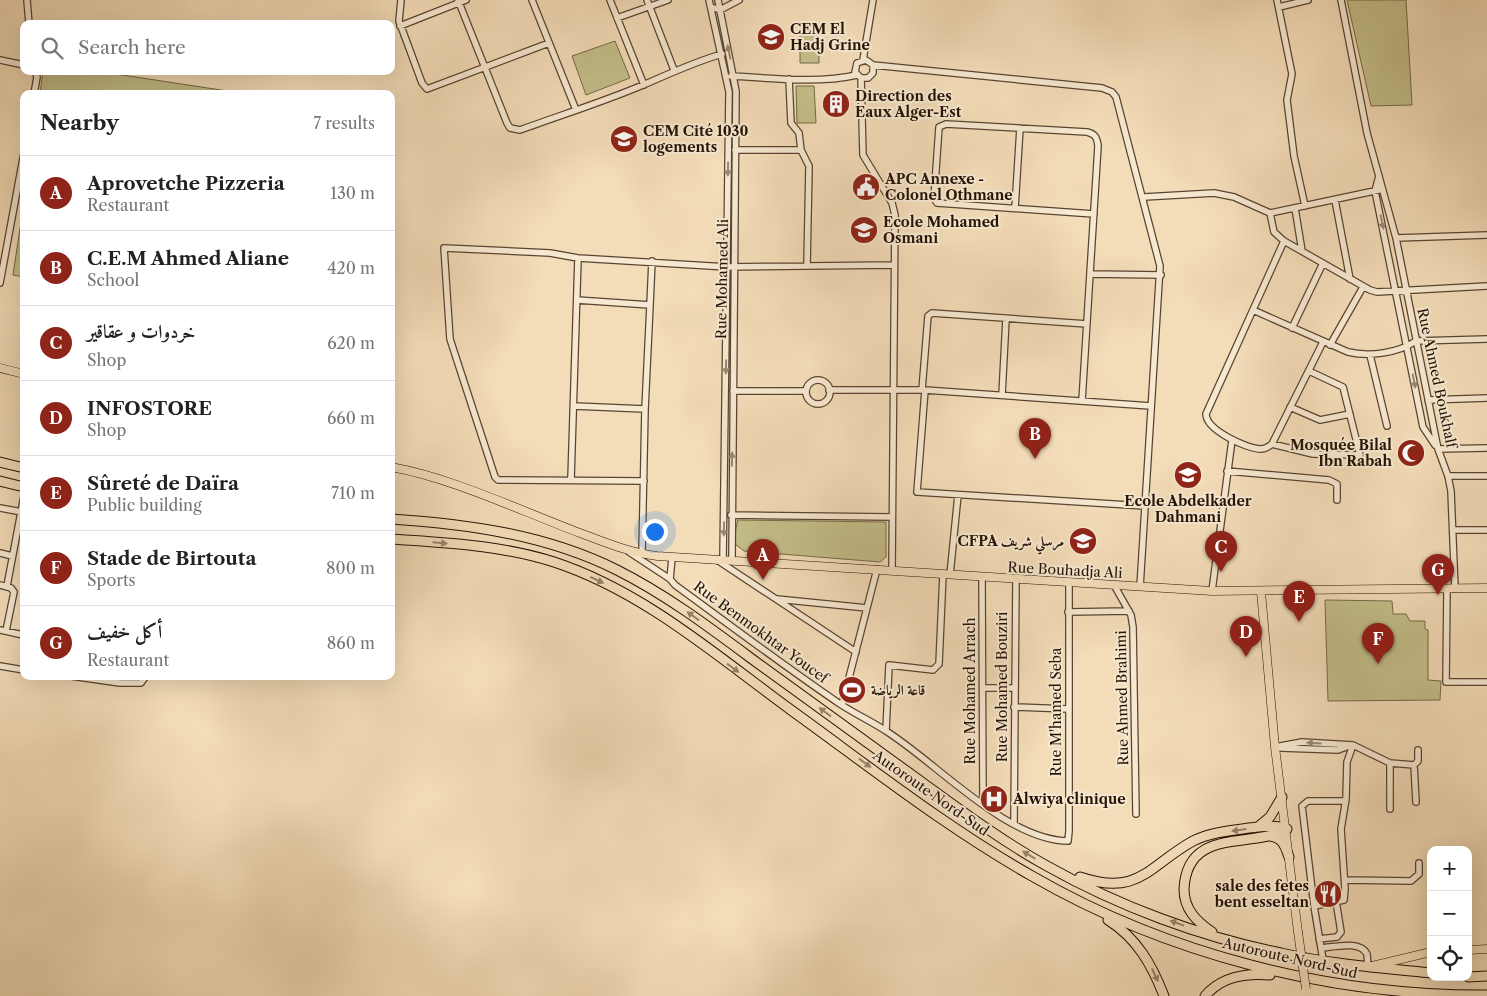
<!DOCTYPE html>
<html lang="en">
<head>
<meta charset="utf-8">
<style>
	body { margin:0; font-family:"Libre Caslon Text",Amiri,serif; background:#f2f2f2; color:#222 }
	.controls { position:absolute; right:15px; bottom:15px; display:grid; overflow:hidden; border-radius:10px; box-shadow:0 5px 20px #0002 }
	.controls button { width:45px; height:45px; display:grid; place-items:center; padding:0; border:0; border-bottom:1px solid #e0e0e0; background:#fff; color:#222; font:25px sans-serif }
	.you { position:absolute; left:654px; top:531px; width:18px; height:18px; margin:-12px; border:4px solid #fff; border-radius:50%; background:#1a73e8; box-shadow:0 0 0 8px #1a73e833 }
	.badge { display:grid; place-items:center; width:32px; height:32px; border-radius:50%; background:#8f2418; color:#fff; font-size:16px; font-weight:700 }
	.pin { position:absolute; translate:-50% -41px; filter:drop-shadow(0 1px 2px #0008) }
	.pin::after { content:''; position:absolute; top:26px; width:18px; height:15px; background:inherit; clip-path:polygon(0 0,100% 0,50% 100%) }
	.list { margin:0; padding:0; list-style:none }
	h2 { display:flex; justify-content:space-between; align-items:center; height:65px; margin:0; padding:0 20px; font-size:21px }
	h2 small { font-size:16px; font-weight:400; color:#767676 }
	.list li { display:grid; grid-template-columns:32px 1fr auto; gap:15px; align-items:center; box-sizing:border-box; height:75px; padding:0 20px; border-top:1px solid #e0e0e0 }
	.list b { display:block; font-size:19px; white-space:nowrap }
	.list p { margin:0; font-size:16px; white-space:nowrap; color:#767676 }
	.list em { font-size:16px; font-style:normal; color:#767676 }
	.icon { flex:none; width:28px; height:28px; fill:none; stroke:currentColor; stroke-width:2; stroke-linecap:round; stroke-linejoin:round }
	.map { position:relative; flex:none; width:1487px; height:996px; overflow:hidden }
	.search { position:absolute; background:#fff; box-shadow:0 5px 20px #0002; left:20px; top:20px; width:375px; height:55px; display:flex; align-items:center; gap:12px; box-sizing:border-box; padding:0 18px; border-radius:10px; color:#767676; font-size:19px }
	.panel { position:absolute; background:#fff; box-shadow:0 5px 20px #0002; left:20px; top:90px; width:375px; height:590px; border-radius:10px }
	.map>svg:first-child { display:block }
	.green { fill:#c3be89; stroke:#746846 }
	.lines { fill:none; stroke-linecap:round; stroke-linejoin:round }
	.minor-casing { stroke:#584430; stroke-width:8 }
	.major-casing { stroke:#241203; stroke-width:9 }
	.highway-casing { stroke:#241203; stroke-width:11 }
	.minor { stroke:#f7e8d1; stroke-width:5.5 }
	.major { stroke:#f3dcb8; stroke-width:8 }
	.highway { stroke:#f3dcb8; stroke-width:9 }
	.major-bridge-casing { stroke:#241203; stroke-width:9; stroke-linecap:butt }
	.major-bridge { stroke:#f3dcb8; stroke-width:8 }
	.oneway { fill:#988874 }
	.oneway2 { fill:#968167 }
	.labels { text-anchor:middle; stroke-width:4; stroke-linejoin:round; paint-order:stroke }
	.poi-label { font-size:14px; font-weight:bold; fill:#241203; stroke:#f7e8d1; text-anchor:start }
	.street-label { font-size:14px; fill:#241203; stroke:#f7e8d1 }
</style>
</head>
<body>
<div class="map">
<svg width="1487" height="996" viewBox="0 0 1487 996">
	<rect width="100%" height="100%" fill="#f3dcb8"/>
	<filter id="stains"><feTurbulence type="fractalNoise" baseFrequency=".004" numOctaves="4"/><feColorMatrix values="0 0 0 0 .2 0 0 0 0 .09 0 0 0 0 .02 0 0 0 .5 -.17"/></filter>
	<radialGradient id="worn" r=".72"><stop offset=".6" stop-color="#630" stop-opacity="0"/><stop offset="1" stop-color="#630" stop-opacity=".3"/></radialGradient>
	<!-- green -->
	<path class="green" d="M1347 0H1406L1412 105 1371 106Z
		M800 34 819 35V63H800Z
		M615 41 630 78 586 95 572 56Z
		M43 71H96L234 92V94H40Z
		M796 86H814L816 123H797Z
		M24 202V277L13 275Z
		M738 520 886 522V557L880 562 744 551 735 544 734 536Z
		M1325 600 1392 601 1393 614H1406L1410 621H1425V629L1428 630V680L1441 681 1440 700 1328 701Z"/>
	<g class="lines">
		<defs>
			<path id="minor" d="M27 0 29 24
				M401 0 399 21 422 83 427 89 549 43
				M458 0 507 123 510 128 520 130C561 115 603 102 643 85 669 74 694 62 722 54
				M532 0 576 110
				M610 0 644 85
				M647 0 674 70
				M709 0 729 92 723 560
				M718 0 736 91 732 560
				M1277 0 1292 74 1287 100 1294 156 1305 206
				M1341 0 1367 133 1396 238 1438 449 1448 476 1451 491 1455 589
				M711 7 720 10 739 0
				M1279 7 1308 0
				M617 18 668 0
				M400 26 466 0
				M0 60 24 65
				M863 60 873 0
				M873 65V73L868 78H861L855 72 857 63 866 60 873 65 1102 88 1112 92 1116 97 1160 266 1140 587
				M731 76C772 78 817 84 857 75
				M861 78 863 155 892 203 895 215 892 570
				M789 79 791 123 799 133 801 150 809 166 807 266
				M34 94 37 77 35 71
				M735 150H801
				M1379 176 1375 191 1423 427 1435 445
				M1144 197 1214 193 1234 197 1270 213
				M1335 200 1350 279
				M1015 208 1020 128
				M1295 208 1302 251
				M1270 213 1274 232 1284 241 1206 414C1206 430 1247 449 1261 449 1266 449 1269 446 1272 444L1323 342
				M1270 213 1379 190
				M1396 238 1487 235
				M1284 241 1370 290 1377 292 1487 286
				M1090 274 1161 275
				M0 283 24 153
				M577 300 650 305 652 261
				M1253 310 1348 352C1370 357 1398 353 1416 341L1487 339
				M1292 328 1323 263
				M1330 345 1363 287
				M1370 355 1387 426
				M806 392a12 12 0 1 1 24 0a12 12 0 1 1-24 0Z
				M829 390H925L1151 406
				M922 390 928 316 932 313 1087 324
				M925 390 917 492 1145 506
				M733 391H806
				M1002 395 1006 319
				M1428 400 1487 398
				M1082 401 1098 146C1097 137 1095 134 1087 132L946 124 939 127 934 198 937 203 1094 214
				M574 406 645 409 642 554
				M1290 407 1320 420 1350 414
				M645 409 650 305
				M1272 444 1313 454 1360 455 1343 387 1309 371
				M1438 449 1487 448
				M1227 471 1329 480 1337 484V500
				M1448 476H1487
				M571 479 578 258
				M644 481 498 480 495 477 450 339 444 248 550 253 578 258 727 267 894 265
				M0 508 22 512
				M731 515 892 517
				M1453 530H1487
				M629 552 670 579 675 585C730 625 784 666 840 704 855 714 871 721 886 731 937 763 1006 840 1068 841L1069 831V582
				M0 553 12 556
				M717 560 856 652
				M950 575 958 495
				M982 577 983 804
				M670 579 672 558
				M0 585 11 588 14 592 6 631
				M1114 585 1131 615 1133 627 1136 814
				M7 586 24 496
				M1447 589 1446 682H1487
				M1212 591 1232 440
				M777 599 867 608
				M1068 612 1129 611
				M0 630 23 635
				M0 666 24 670
				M71 676 120 683H141L146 676
				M983 688H1014
				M842 705 877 569
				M1014 707 1068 709
				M886 731 889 665 933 670 939 664 943 574
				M1275 747 1302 742 1353 745 1390 763 1414 765 1416 802
				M1281 748 1338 750 1349 746
				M1414 765 1418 761V750
				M1390 809V763
				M1014 824 1016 579
				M1345 880 1411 881 1419 874V863
				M1314 906 1302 806 1308 801H1345
				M1319 939 1337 937 1341 932 1336 901
				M1321 948C1334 947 1360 940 1367 954L1368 967
				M1323 960 1314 906 1344 900 1345 889 1341 829 1346 799 1347 762 1353 745"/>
			<path id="major" d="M0 368 24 374
				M391 467C453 478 521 511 580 533 605 542 630 553 657 556L1212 591 1487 588
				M1261 592 1275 747 1298 932
				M1468 950 1487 949
				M1372 966 1431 952"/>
			<path id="highway" d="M0 462 24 468
				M0 481 24 487
				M391 519C469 524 547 535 617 570 665 594 709 627 752 659 806 698 859 737 912 775 956 807 1000 840 1047 866 1118 906 1201 937 1281 953 1330 964 1381 968 1431 973
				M391 539C446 543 501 545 554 562 643 591 717 656 791 710 870 767 947 828 1032 876 1167 954 1330 996 1487 995
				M1258 827 1270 817 1282 797
				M1270 836C1283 838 1285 846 1289 857
				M1080 877C1139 897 1148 866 1193 841 1210 832 1231 831 1249 828 1261 827 1275 824 1287 829
				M1108 920C1137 938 1152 965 1164 996
				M1212 932C1196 921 1184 909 1184 889 1187 826 1253 849 1287 829
				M1468 977 1487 976
				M1205 996C1222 976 1246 973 1270 975"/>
		</defs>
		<!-- minor casing -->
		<use href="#minor" class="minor-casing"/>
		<!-- major casing -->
		<use href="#major" class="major-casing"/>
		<!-- highway casing -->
		<use href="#highway" class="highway-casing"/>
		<!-- minor -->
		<use href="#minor" class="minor"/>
		<!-- major -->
		<use href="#major" class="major"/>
		<!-- highway -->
		<use href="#highway" class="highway"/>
		<defs>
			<path id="major-bridge" d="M1298 932 1306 989"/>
		</defs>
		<!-- major-bridge casing -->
		<use href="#major-bridge" class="major-bridge-casing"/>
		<!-- major-bridge -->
		<use href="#major-bridge" class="major-bridge"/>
	</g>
	<!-- one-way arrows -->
	<defs><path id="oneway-solid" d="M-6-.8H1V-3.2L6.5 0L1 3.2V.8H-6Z" transform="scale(1.25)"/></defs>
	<g class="oneway">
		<use href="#oneway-solid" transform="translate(729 52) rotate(-102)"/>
		<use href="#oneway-solid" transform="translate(728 169) rotate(91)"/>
		<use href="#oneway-solid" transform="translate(1382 222) rotate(78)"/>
		<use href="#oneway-solid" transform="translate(726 367) rotate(91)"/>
		<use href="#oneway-solid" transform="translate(1414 381) rotate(79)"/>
		<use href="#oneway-solid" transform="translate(732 459) rotate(-89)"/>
		<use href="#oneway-solid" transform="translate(724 529) rotate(91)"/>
		<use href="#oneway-solid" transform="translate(1314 743) rotate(-176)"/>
	</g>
	<g class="oneway2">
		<use href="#oneway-solid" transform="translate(440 543) rotate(5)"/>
		<use href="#oneway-solid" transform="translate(597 580) rotate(25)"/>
		<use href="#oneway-solid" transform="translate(693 616) rotate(-144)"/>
		<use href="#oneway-solid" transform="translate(733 668) rotate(36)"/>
		<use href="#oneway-solid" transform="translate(825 712) rotate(-144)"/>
		<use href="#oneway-solid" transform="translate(865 763) rotate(36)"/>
		<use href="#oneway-solid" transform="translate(1239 830) rotate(172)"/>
		<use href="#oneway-solid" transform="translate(1029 855) rotate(-149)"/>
		<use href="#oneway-solid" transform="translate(1177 923) rotate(-160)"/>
		<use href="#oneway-solid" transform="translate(1155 975) rotate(65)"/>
	</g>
	<!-- icons -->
	<defs>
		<symbol id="school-disc" viewBox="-11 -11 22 22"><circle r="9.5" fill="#8f2418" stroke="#f7e8d1"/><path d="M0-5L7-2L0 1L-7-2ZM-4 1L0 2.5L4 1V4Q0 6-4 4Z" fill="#fff"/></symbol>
		<symbol id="building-disc" viewBox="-11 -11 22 22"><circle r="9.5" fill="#8f2418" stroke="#f7e8d1"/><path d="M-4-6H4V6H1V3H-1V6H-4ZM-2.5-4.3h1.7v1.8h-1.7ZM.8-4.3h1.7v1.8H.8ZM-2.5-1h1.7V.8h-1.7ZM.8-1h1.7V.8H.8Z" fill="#fff"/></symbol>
		<symbol id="civic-disc" viewBox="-11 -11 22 22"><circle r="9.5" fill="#8f2418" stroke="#f7e8d1"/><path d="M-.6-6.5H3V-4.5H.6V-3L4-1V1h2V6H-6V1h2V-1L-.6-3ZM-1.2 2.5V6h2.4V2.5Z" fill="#fff"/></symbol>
		<symbol id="mosque-disc" viewBox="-11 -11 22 22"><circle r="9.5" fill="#8f2418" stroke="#f7e8d1"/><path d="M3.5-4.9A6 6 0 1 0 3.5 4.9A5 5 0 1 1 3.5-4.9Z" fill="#fff"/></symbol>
		<symbol id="university-disc" viewBox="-11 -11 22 22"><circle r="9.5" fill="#8f2418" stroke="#f7e8d1"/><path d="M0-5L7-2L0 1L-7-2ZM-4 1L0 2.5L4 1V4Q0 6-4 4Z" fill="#fff"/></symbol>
		<symbol id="stadium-disc" viewBox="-11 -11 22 22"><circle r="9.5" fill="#8f2418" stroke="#f7e8d1"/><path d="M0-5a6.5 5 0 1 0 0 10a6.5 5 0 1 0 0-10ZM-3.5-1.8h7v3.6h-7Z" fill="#fff"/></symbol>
		<symbol id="hospital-disc" viewBox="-11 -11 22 22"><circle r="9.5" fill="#8f2418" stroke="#f7e8d1"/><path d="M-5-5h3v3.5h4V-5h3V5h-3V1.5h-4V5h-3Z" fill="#fff"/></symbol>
		<symbol id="restaurant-disc" viewBox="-11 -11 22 22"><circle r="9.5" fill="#8f2418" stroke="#f7e8d1"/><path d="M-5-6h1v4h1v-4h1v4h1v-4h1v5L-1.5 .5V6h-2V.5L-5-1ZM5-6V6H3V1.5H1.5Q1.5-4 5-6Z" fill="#fff"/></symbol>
	</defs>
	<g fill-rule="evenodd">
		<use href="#school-disc" x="755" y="21" width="32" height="32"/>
		<use href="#building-disc" x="820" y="88" width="32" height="32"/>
		<use href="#school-disc" x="608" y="123" width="32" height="32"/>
		<use href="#civic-disc" x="850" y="171" width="32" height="32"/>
		<use href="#school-disc" x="848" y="214" width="32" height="32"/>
		<use href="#mosque-disc" x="1395" y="437" width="32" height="32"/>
		<use href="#school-disc" x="1172" y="459" width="32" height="32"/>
		<use href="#university-disc" x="1067" y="525" width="32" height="32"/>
		<use href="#stadium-disc" x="836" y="674" width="32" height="32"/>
		<use href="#hospital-disc" x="978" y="783" width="32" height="32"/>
		<use href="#restaurant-disc" x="1312" y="878" width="32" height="32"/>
	</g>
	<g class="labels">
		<!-- poi labels -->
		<g class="poi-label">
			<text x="790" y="34">CEM El<tspan x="790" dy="16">Hadj Grine</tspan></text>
			<text x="855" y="101">Direction des<tspan x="855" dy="16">Eaux Alger-Est</tspan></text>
			<text x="643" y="136">CEM Cité 1030<tspan x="643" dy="16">logements</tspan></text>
			<text x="885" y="184">APC Annexe -<tspan x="885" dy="16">Colonel Othmane</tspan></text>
			<text x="883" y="227">Ecole Mohamed<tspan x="883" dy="16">Osmani</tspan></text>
			<text x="1392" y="450" text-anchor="end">Mosquée Bilal<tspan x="1392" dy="16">Ibn Rabah</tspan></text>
			<text x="1188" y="506" text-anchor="middle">Ecole Abdelkader<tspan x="1188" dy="16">Dahmani</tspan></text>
			<text x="1064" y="546" text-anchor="end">CFPA مرسلي شريف</text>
			<text x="871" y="695">قاعة الرياضة</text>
			<text x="1013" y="804">Alwiya clinique</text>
			<text x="1309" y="891" text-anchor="end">sale des fetes<tspan x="1309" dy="16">bent esseltan</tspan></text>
		</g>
		<!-- street labels -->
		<g class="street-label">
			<text transform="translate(722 279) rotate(-89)" y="5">Rue Mohamed Ali</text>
			<text transform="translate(1437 378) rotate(78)" y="5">Rue Ahmed Boukhalf</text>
			<text transform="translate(1065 570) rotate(3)" y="5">Rue Bouhadja Ali</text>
			<text transform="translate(761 632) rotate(36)" y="5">Rue Benmokhtar Youcef</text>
			<text transform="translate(1002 687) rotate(-90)" y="5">Rue Mohamed Bouziri</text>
			<text transform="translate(970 691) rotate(-90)" y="5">Rue Mohamed Arrach</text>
			<text transform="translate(1122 698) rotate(-91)" y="5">Rue Ahmed Brahimi</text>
			<text transform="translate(1056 712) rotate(-90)" y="5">Rue M'hamed Seba</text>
			<text transform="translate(931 793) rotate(35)" y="5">Autoroute Nord-Sud</text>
			<text transform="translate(1290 958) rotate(13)" y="5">Autoroute Nord-Sud</text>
		</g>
	</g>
	<rect width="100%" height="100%" filter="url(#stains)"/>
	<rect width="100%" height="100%" fill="url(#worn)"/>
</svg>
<div class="controls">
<button>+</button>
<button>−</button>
<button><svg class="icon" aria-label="locate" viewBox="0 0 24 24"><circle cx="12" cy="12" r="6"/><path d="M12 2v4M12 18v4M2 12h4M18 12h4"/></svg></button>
</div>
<div class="you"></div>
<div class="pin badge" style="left:763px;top:580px">A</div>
<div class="pin badge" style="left:1035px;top:459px">B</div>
<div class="pin badge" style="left:1221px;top:572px">C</div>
<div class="pin badge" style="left:1246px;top:657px">D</div>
<div class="pin badge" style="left:1299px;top:622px">E</div>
<div class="pin badge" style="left:1378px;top:664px">F</div>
<div class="pin badge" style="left:1438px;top:595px">G</div>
<div class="search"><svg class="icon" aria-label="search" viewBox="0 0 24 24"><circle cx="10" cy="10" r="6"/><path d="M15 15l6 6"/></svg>Search here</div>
<section class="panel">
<h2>Nearby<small>7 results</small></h2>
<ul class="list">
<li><span class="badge">A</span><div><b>Aprovetche Pizzeria</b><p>Restaurant</p></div><em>130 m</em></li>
<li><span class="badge">B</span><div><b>C.E.M Ahmed Aliane</b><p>School</p></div><em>420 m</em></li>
<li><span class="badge">C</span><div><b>خردوات و عقاقير</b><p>Shop</p></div><em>620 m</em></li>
<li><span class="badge">D</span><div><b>INFOSTORE</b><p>Shop</p></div><em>660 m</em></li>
<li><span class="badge">E</span><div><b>Sûreté de Daïra</b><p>Public building</p></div><em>710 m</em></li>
<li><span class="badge">F</span><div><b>Stade de Birtouta</b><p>Sports</p></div><em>800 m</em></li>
<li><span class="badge">G</span><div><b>أكل خفيف</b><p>Restaurant</p></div><em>860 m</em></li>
</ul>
</section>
</div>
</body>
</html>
